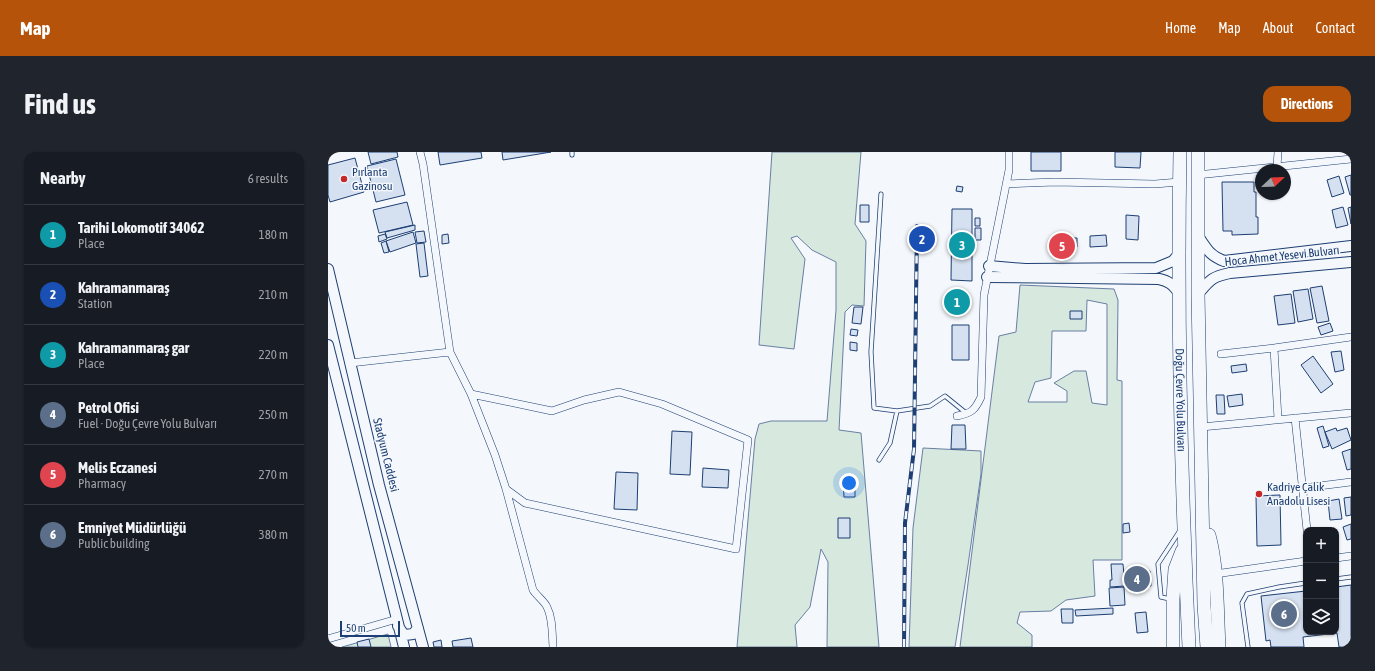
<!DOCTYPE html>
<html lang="en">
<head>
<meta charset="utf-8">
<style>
	body { margin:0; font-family:"Asap Condensed",sans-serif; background:#20242c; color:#f1f3f6 }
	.controls { position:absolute; right:12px; bottom:12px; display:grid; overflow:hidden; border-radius:8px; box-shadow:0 1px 3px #0004 }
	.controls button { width:36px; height:36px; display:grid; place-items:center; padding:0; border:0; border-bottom:1px solid #363941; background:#171b24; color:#f1f3f6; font:20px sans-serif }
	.compass { position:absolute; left:927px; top:12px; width:36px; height:36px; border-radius:50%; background:#171b24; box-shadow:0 1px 3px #0004; rotate:67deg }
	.scale { position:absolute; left:12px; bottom:10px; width:60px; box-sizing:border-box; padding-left:4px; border:2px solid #1d3f73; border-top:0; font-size:11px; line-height:14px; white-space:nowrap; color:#1d3f73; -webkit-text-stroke:3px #f4f7fb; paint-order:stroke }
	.you { position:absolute; left:521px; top:331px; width:14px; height:14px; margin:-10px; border:3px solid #fff; border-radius:50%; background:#1a73e8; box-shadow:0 0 0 6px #1a73e833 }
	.badge { display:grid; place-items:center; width:26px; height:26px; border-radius:50%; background:#b45309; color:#fff; font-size:13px; font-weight:700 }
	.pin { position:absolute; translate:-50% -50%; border:2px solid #fff; box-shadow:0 1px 4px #0006 }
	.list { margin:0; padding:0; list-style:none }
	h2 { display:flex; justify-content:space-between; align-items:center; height:52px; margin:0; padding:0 16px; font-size:17px }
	h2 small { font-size:13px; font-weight:400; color:#9ea1a6 }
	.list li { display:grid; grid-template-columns:26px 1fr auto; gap:12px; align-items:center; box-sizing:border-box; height:60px; padding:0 16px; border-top:1px solid #363941 }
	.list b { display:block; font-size:15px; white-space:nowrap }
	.list p { margin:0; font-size:13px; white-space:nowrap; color:#9ea1a6 }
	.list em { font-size:13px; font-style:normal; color:#9ea1a6 }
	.icon { flex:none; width:22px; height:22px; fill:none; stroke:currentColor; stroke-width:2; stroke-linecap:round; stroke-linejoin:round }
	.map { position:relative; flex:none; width:1023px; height:495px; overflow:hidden; border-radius:12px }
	header { display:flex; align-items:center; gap:24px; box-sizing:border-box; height:56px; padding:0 20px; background:#b45309; color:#fff }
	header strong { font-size:19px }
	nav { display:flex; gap:22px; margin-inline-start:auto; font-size:14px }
	.intro { display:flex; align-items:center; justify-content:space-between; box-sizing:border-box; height:96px; padding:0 24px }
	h1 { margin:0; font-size:28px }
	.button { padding:10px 18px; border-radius:12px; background:#b45309; color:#fff; font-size:14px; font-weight:700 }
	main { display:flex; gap:24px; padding:0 24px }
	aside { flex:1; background:#171b24; border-radius:12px; box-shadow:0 1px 3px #0004 }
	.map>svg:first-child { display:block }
	.green { fill:#d7e8df; stroke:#687fa3; fill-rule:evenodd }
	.building { fill:#d5e0f0; stroke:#1d3f73 }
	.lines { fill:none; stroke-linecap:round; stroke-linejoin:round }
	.lane-casing { stroke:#1d3f73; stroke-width:5 }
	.street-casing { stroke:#1d3f73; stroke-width:8 }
	.secondary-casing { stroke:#1d3f73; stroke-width:12 }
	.highway-casing { stroke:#1d3f73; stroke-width:14 }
	.lane { stroke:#f4f7fb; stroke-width:3.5 }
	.street { stroke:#f4f7fb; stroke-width:7 }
	.secondary { stroke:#f4f7fb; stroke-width:10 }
	.highway { stroke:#f4f7fb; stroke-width:13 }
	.rail-casing { stroke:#1d3f73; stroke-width:4 }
	.rail { stroke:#f4f7fb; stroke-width:2.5; stroke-dasharray:8; stroke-linecap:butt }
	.poi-dot { fill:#c62828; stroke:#f4f7fb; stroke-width:1.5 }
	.labels { text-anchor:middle; stroke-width:3; stroke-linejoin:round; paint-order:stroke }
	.poi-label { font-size:12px; fill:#1d3f73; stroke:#f4f7fb; text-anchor:start }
	.street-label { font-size:12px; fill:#1d3f73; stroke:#f4f7fb }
</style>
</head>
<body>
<header>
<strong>Map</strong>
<nav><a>Home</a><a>Map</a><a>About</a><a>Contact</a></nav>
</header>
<div class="intro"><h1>Find us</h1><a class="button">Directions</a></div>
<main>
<aside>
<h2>Nearby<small>6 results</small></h2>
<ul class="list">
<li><span class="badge" style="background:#0f9aa8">1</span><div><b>Tarihi Lokomotif 34062</b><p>Place</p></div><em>180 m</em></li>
<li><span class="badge" style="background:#1a4fb4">2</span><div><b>Kahramanmaraş</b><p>Station</p></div><em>210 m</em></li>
<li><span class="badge" style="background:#0f9aa8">3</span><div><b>Kahramanmaraş gar</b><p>Place</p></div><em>220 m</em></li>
<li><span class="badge" style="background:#5c6f8a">4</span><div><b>Petrol Ofisi</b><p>Fuel · Doğu Çevre Yolu Bulvarı</p></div><em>250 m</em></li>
<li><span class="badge" style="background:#e0444e">5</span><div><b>Melis Eczanesi</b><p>Pharmacy</p></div><em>270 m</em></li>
<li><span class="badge" style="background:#5c6f8a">6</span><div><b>Emniyet Müdürlüğü</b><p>Public building</p></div><em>380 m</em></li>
</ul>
</aside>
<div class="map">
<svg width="1023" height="495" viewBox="0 0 1023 495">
	<rect width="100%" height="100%" fill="#f4f7fb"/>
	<!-- green -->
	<path class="green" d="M444 0H533L527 72 538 89 536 154 524 153 517 160 511 278 533 281 551 495H499L500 410 493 397 482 455 467 473 469 495H409L427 287 431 272 443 269H499L508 158V110L484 98 469 84 463 86 477 107 466 197 431 193Z
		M692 133 786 137 790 148 789 228 794 229V408H765L767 444 738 448 723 459 692 460 689 471 704 483V495H632L671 184 688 180ZM759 148 779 152V253L764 251 758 219H746L726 231 739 239V250H700L707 230 723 226 724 179H758Z
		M595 296 653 299V322L640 413 627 495H581L585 376Z
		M60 482 63 495H14Z"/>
	<!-- building -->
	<path class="building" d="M40 0H69L70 5 43 12Z
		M110 0H153L154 6 112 13Z
		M174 0H223L175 8Z
		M703 0H733V19H703Z
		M787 0H813L812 16 787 15Z
		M27 6 36 40 2 50 0 43V13Z
		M68 7 77 43 48 50 39 14Z
		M1023 23V43H1022L1017 25Z
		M1011 24 1016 41 1004 45 999 28Z
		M894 30H926V40H928V65H930V82L904 83V79H895Z
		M629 34 635 35 634 40 628 39Z
		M79 50 85 73 51 81 45 58Z
		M532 53H541V70H532Z
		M1015 55 1020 73 1008 76 1004 58Z
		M1023 55V72L1020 56Z
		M624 57H644V129L623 128Z
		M798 63 811 64 810 88 798 87Z
		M647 66H652V74H647Z
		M87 73V78L59 86 57 80Z
		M647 76H653V88H647Z
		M96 79 98 90 89 91 87 80Z
		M85 80 88 91 62 100 58 89Z
		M57 82 59 87 51 90 50 84Z
		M120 82 121 91 114 92V83Z
		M778 83 779 94 762 95V84Z
		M724 86H749V95L724 96Z
		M58 89 61 100 56 101 53 91Z
		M96 91 100 124 92 125 88 92Z
		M994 134 1001 169 989 171 982 136Z
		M980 137 985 167 970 170 965 139Z
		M963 142 967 171 950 173 946 144Z
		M526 155H535L533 172 524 171Z
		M742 159H754V167H742Z
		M1002 171 1005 179 993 183 990 175Z
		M624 173H641V208H624Z
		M523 177 530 178 529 184 522 183Z
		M522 190 529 191V199L522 198Z
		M1013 199 1016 218 1007 220 1003 200Z
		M985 204 1005 232 993 241 973 213Z
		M918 212 919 219 904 221 903 214Z
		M914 242 915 253 901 255 899 244Z
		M888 243H896L897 262H889Z
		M624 273H637L638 297H623Z
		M995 274 1001 294 995 296 989 276Z
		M1008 276 1009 279 1019 276 1023 288 1004 297 997 280Z
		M344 279 364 280 362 323 342 322Z
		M1023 297V317L1019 318 1014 300Z
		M375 316 401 318 400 336 374 335Z
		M288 320 310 321 309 358 286 357Z
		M515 329H527V345H516Z
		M952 343 953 393 929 394 928 344Z
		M1023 345V363L1018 364 1016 346Z
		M1011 347 1014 367 1002 368 1000 349Z
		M510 366H522V386H510Z
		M801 371 802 380 795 381V372Z
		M1023 372V387L1019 388 1015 375Z
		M783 412H795L797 434 782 435V428H784Z
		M822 419 823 434 797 435 796 421Z
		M1023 433V495H1011L1009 481 975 485 976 495H943L942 488 938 489 933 444 978 439V480H1008V435Z
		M796 435 797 453 782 454 781 436Z
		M785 456V462L748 464 747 458Z
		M733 457H745V471H734Z
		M818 460 820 480 809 481 807 461Z
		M143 486 145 495H125L124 489Z
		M41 487 43 495H30L29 490Z
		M113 488 114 495H106L105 490Z"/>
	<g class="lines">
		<defs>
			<path id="lane" d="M244 0V3
				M553 42 543 200 546 256 569 259
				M551 308 562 291 569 259 602 254 617 244 638 261
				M1008 427 1023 425
				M842 447 833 445 830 412 851 380
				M920 495 914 451 919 442 951 435 978 431"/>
			<path id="street" d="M92 0 95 12 122 200 143 242 167 303 178 337 205 438C209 444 217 450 219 455 225 467 224 482 225 495
				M949 14 950 0
				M869 23 1023 7
				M678 32 727 30 827 32 851 30
				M946 196 950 267
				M893 202 946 196 1023 185
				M22 211 122 200
				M143 242 224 259 256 248 291 240 334 252 420 288 408 397 197 351 178 337
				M629 264C644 261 647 258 653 245L656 143 681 18V0
				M967 266 979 378
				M873 275 1023 261
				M975 336 1023 330
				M1008 406 1023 404
				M887 422 978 409
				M0 487 69 467"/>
			<path id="secondary" d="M870 84C879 97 881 103 896 109L1023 94
				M661 114 697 117 828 116 845 109 850 103
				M0 117 51 333 95 495
				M659 125 831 127C841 129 845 133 851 141
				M870 142C882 128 883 125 902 121L1023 110
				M0 193 76 495
				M70 474 74 480 77 483 85 482 90 476"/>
			<g id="highway">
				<path id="s1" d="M852 0C849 165 853 331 861 495"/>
				<path d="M870 0V142L876 453 879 495"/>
				<path d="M881 383C890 416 889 460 891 495"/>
				<path d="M845 495V447L847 417 854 399"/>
			</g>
		</defs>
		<!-- lane casing -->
		<use href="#lane" class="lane-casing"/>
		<!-- street casing -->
		<use href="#street" class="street-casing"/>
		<!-- secondary casing -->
		<use href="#secondary" class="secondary-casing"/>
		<!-- highway casing -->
		<use href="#highway" class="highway-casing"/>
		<!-- lane -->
		<use href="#lane" class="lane"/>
		<!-- street -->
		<use href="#street" class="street"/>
		<!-- secondary -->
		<use href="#secondary" class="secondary"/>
		<!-- highway -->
		<use href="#highway" class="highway"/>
		<defs>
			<path id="rail" d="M576 495 577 371 586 297 589 74"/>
		</defs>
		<!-- rail casing -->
		<use href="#rail" class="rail-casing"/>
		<!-- rail -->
		<use href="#rail" class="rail"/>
	</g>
	<!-- markers -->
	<g class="poi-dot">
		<circle cx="16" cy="27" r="4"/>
		<circle cx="931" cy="342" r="4"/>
	</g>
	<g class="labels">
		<!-- poi labels -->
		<g class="poi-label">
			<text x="24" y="24">Pırlanta<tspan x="24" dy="14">Gazinosu</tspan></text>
			<text x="939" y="339">Kadriye Çalık<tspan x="939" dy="14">Anadolu Lisesi</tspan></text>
		</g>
		<!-- street labels -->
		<g class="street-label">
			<text transform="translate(954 104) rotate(-6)" y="4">Hoca Ahmet Yesevi Bulvarı</text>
			<text dy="4" stroke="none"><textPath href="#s1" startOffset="248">Doğu Çevre Yolu Bulvarı</textPath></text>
			<text transform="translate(58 303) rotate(76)" y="4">Stadyum Caddesi</text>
		</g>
	</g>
</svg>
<div class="controls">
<button>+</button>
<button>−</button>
<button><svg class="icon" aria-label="layers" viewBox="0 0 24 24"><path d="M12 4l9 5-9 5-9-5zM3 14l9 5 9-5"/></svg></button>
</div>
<svg class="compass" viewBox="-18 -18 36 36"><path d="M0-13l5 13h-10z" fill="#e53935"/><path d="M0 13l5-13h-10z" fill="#9ea1a6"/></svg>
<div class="scale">50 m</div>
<div class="you"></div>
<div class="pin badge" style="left:629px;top:150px;background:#0f9aa8">1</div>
<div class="pin badge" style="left:594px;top:87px;background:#1a4fb4">2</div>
<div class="pin badge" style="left:634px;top:93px;background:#0f9aa8">3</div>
<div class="pin badge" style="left:809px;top:427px;background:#5c6f8a">4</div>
<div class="pin badge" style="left:734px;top:94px;background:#e0444e">5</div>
<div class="pin badge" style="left:956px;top:462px;background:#5c6f8a">6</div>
</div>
</main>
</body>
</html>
